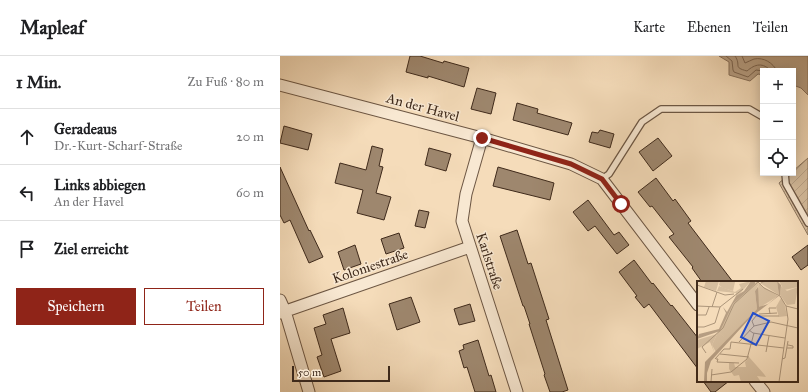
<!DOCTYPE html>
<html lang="de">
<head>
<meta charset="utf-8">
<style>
	body { margin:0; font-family:"IM FELL Great Primer",serif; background:#f6f6f6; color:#202124 }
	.controls { position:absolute; right:12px; top:12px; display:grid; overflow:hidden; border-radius:0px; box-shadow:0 2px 10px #0003 }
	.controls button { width:36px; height:36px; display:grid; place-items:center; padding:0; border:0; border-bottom:1px solid #e0e0e0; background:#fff; color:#202124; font:20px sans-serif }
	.scale { position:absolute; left:12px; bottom:10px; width:98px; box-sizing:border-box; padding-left:4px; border:2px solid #3f2a1b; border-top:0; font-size:11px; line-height:14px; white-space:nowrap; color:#3f2a1b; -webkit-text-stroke:3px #f8e8d2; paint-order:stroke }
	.stop { position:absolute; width:12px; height:12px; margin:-9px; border:3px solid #8f2418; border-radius:50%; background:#fff }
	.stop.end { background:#8f2418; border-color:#fff; box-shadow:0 1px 4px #0008 }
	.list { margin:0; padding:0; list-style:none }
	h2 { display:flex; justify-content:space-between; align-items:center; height:52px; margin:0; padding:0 16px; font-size:17px }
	h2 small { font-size:13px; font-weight:400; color:#757577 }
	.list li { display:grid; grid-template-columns:26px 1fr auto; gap:12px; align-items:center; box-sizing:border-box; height:56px; padding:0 16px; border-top:1px solid #e0e0e0 }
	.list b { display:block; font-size:15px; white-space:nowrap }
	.list p { margin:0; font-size:13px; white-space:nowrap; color:#757577 }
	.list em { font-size:13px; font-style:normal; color:#757577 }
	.actions { display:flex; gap:8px; padding:12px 16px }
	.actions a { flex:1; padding:9px 0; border:1px solid #8f2418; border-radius:0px; text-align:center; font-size:14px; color:#8f2418 }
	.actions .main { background:#8f2418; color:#fff }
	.icon { flex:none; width:22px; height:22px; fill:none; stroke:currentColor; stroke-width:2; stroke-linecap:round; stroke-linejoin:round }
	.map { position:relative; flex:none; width:528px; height:336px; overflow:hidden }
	header { display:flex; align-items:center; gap:24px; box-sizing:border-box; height:56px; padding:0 20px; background:#fff; border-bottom:1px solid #e0e0e0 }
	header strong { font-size:19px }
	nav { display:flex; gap:22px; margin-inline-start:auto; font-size:14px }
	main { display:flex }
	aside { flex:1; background:#fff }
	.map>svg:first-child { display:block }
	.garden { fill:url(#garden-furrows); stroke:#8a745d }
	.water { fill:#b79f84; stroke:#87705a }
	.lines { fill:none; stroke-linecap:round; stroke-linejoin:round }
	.shore { stroke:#7b6450; stroke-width:1 }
	.building { fill:#9e876e; stroke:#3f2a1b }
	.service-casing { stroke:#6c5643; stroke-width:8 }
	.minor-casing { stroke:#6c5643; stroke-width:13 }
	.service { stroke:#f8e8d2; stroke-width:5.5 }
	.minor { stroke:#f8e8d2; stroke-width:11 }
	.route { stroke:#8f2418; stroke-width:5 }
	.labels { text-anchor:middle; stroke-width:3; stroke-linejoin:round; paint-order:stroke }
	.street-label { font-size:14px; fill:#3f2a1b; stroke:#f8e8d2 }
	.inset-road { fill:none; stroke:#ac957a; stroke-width:1 }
	.view { fill:#1d4ed8; fill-opacity:0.15; stroke:#1d4ed8; stroke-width:2 }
	.inset-edge { fill:none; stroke:#3f2a1b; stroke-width:2 }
</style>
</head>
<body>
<header>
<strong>Mapleaf</strong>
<nav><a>Karte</a><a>Ebenen</a><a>Teilen</a></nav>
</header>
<main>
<aside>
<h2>1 Min.<small>Zu Fuß · 80 m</small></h2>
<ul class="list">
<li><svg class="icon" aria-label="ahead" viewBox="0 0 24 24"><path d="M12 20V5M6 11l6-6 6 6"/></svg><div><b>Geradeaus</b><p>Dr.-Kurt-Scharf-Straße</p></div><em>20 m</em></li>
<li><svg class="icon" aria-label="left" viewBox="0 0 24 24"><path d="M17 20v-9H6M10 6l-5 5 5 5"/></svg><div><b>Links abbiegen</b><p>An der Havel</p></div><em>60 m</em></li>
<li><svg class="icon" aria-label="arrive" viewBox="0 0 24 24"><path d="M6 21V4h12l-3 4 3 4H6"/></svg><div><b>Ziel erreicht</b></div></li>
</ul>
<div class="actions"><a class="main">Speichern</a><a>Teilen</a></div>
</aside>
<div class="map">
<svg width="528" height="336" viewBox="0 0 528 336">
	<defs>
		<pattern id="garden-furrows" width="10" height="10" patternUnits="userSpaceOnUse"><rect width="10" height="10" fill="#d6be9f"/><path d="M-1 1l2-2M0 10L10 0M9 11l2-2" fill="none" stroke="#b9a388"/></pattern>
	</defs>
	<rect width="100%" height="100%" fill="#f5dcba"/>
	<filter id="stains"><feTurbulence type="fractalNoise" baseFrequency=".005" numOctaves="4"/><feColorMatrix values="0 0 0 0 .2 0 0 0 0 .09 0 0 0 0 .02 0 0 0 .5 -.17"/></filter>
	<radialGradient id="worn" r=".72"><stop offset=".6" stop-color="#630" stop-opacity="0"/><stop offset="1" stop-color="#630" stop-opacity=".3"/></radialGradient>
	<!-- garden -->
	<path class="garden" d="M528 102V179L499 127 511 117H513V115Z"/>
	<!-- water -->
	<path class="water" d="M439 0H528V39L521 32 513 29V15H483V19L478 18 470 25 449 19V6Z"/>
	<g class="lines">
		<!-- shore -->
		<path class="shore" d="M446 0 452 5 453 14 454 16 468 21 476 14 483 15
			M455 0C462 10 452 11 467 15 475 8 483 6 491 15
			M462 0 465 7C468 6 471 4 474 3 484 1 493 7 497 15"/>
	</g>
	<!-- building -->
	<path class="building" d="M130 0H140L163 7 164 5 189 12 184 31 148 20V22L126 16Z
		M197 32 216 37 211 58 191 53Z
		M237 47 258 53 257 57 292 67 288 79 233 64Z
		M4 70 32 78 28 94 0 87Z
		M320 74 334 78 330 92 309 86 312 76 318 77Z
		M378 82 392 100 373 115 359 96Z
		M92 90 103 93 99 110 103 111 96 137 111 141 104 164 77 157 83 134 55 127 60 107 86 114Z
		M149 92 171 98 166 115 145 109Z
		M0 111 29 175 30 174 43 201 29 207 10 164 4 167 0 159Z
		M218 111 274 127 270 144 213 130Z
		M376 122 393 145 395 143 411 165 408 167 453 226H422L412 212 413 211 389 181 394 178 372 150 370 151 358 136Z
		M308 144 334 179 339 176 349 189 337 198 315 170 308 175 293 156Z
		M139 154 149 156 145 172 135 170Z
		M237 174 248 208 251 207 269 263 266 264 288 334 282 336H270L264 319 265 318 249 268H250L244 250H243L220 180Z
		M119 177 124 192 106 198 101 183Z
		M75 189 81 208 64 214 58 196Z
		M528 189V209L521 214 512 201Z
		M354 204 372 228 373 227 391 250 392 249 418 282V313L369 248 364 252 355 241 357 240 339 216Z
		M131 241 140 266 117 274 109 248Z
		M190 248 195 265 179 269 174 253Z
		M63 252 70 277 51 283 61 315 44 321 37 301 42 299 34 272 46 268 43 259Z
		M198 284 209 320 211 319 216 336H195L187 311 184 312 179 295 184 293 183 289Z
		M423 325H449L435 336H431Z"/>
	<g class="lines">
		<defs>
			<path id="service" d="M505 117 506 128 528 167
				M322 123 329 118 362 66 381 53H469L483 61"/>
			<path id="minor" d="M0 29 202 82 291 108 322 123 418 249
				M202 82 186 138 182 165 237 336
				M0 244 5 255 29 336
				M0 257 190 191
				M475 325 484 336"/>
		</defs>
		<!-- service casing -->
		<use href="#service" class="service-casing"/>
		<!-- minor casing -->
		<use href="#minor" class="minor-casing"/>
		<!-- service -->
		<use href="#service" class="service"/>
		<!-- minor -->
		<use href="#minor" class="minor"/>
	</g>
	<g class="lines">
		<!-- route -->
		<path class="route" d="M202 82 291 108 322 123 341 148"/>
	</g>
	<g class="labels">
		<!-- street labels -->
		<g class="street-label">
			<text transform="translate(143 51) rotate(15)" y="5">An der Havel</text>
			<text transform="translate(210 205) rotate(72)" y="5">Karlstraße</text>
			<text transform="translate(90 210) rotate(-19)" y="5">Koloniestraße</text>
		</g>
	</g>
	<!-- overview -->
	<g transform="translate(417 225)">
		<rect width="101" height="101" fill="#f5dcba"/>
		<path d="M84 17 87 21 90 35 82 36 79 26ZM21 51 30 58 19 71 15 64ZM52 76 67 93 69 96 60 95 64 101H44L42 94 37 95 32 88V82H37L38 86H49L48 81Z" fill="#d6be9f"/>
		<path d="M54 0 39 17V12L20 10 22 5 38 11 44 7 42 3ZM60 0 62 3 58 10 60 28 21 69 29 58 21 51 36 23ZM80 0 82 14 63 2 74 0ZM62 3 81 15 62 27 60 11ZM84 5 90 10 101 6 98 23 90 24 83 14ZM20 53 15 64 18 73 13 61 0 68V59Z" fill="#d6be9f"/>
		<path d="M82 0H101V6L87 9Z" fill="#d6be9f"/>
		<path d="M9 0H22L19 10 7 6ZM23 0 38 1 36 10 26 7 22 4Z" fill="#d6be9f"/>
		<path d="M54 0H58V3L36 23 23 50 0 58 2 53 22 48 29 32 26 26 30 31 39 15 47 10ZM65 0H74L64 2 61 6 62 26 71 23 82 14 80 0 84 4 83 14 54 36 14 80 10 92V101H7L8 81 60 28 58 10Z" fill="#b79f84"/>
		<path class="inset-road" d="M60 0 67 7 83 15 89 25 91 38 82 101M0 4 28 14 37 13M0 25 23 26 46 8M89 25 101 28M15 26 20 11M62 33 80 32M73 33 72 27H79M0 34H9L12 26M57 45 74 41 101 47M57 45 55 40 59 35H82M0 46H7L18 42 23 26M52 49 56 52 88 57M42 61 57 45M90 67H96V65L91 64M69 71 72 55M9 72 5 66 26 47 37 23 61 1M23 73 52 76M18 78 27 68H33L34 61 87 67M19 78H21L20 81 42 82M85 78 88 77 91 60M14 94 34 91 50 78 57 52M14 101 15 88"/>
		<path class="view" d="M56 32 72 40 59 64 44 56Z"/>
		<rect width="101" height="101" class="inset-edge"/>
	</g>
	<rect width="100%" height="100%" filter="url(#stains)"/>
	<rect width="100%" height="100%" fill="url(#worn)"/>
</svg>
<div class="controls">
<button>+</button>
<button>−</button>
<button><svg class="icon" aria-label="locate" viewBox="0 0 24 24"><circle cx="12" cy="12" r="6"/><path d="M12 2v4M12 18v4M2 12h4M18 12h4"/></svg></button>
</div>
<div class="scale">50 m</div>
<div class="stop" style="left:341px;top:148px"></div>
<div class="stop end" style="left:202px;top:82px"></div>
</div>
</main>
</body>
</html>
